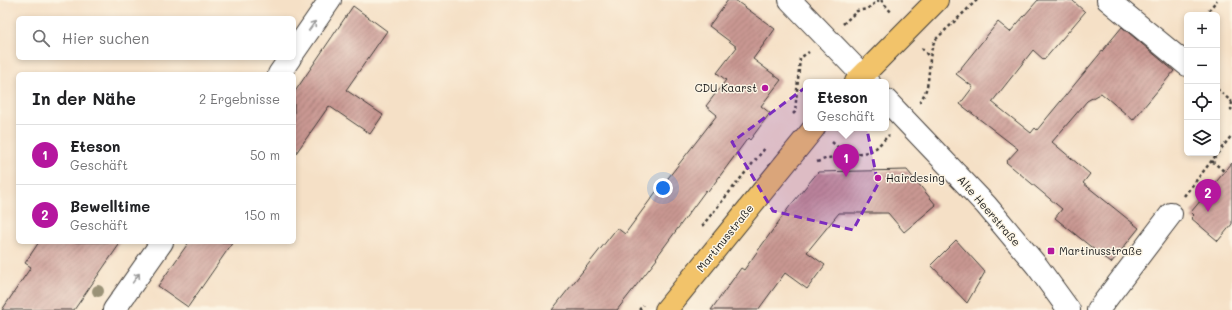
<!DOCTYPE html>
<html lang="de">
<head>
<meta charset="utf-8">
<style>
	body { margin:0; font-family:Mali,sans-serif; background:#f2f2f2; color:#202124 }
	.controls { position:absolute; right:12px; top:12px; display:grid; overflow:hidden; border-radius:6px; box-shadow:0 2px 6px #0003 }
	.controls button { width:36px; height:36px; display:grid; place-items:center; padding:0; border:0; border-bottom:1px solid #e0e0e0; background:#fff; color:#202124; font:20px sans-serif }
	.you { position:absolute; left:663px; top:188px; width:14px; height:14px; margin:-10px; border:3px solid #fff; border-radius:50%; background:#1a73e8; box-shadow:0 0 0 6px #1a73e833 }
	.badge { display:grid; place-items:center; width:26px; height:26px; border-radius:50%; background:#b5179e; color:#fff; font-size:13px; font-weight:700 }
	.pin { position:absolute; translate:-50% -33px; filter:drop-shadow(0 1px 2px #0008) }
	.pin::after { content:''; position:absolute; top:21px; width:14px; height:12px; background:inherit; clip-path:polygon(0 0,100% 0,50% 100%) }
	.popup { position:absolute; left:803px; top:79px; width:86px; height:52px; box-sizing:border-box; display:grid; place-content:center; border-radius:6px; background:#fff; filter:drop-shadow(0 1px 3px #0005); font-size:13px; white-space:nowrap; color:#757577 }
	.popup b { font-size:15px; color:#202124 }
	.popup::after { content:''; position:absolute; left:50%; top:100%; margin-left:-8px; border:8px solid transparent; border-top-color:#fff }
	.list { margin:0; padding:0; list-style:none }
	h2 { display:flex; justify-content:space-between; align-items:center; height:52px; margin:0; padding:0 16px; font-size:17px }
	h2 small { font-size:13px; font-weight:400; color:#757577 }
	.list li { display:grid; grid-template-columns:26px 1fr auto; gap:12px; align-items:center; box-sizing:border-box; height:60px; padding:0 16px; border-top:1px solid #e0e0e0 }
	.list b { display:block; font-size:15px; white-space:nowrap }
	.list p { margin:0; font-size:13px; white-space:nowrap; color:#757577 }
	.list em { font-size:13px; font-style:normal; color:#757577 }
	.icon { flex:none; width:22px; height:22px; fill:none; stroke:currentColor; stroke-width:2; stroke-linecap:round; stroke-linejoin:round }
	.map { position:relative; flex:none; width:1232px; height:310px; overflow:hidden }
	.search { position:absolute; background:#fff; box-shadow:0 2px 6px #0003; left:16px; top:16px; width:280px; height:44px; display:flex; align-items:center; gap:10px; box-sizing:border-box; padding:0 14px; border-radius:6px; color:#757577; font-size:15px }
	.panel { position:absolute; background:#fff; box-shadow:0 2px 6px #0003; left:16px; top:72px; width:280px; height:172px; border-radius:6px }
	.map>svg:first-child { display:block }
	.building { fill:url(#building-hatch) }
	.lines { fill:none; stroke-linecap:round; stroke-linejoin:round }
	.minor-casing { stroke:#3d3936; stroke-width:24 }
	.major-casing { stroke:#3d3936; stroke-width:24 }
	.path { stroke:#3d3936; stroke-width:2.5; stroke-dasharray:3 3; stroke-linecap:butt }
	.minor { stroke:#fff; stroke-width:22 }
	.major { stroke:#f2c36a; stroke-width:22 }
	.tree { fill:#9a9277 }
	.oneway { stroke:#999 }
	.marked { fill:#7b2cbf; fill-opacity:0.2; stroke:#7b2cbf; stroke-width:3; stroke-dasharray:8 5; stroke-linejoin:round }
	.poi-dot { fill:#b5179e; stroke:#fcf5e5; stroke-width:1.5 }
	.labels { text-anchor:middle; stroke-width:3; stroke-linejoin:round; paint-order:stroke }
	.poi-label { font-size:11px; fill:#1c1c1c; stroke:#fcf5e5; text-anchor:start }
	.street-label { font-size:11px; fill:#1c1c1c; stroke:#fcf5e5 }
</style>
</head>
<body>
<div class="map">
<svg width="1232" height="310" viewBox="0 0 1232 310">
	<defs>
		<pattern id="building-hatch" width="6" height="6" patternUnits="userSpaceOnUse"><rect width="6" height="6" fill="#c99792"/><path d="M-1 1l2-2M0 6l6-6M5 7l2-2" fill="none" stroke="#a27a76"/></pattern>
	</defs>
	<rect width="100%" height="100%" fill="#fcf5e5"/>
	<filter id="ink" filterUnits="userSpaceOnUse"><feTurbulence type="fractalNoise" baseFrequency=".025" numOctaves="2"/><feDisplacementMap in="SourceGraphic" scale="8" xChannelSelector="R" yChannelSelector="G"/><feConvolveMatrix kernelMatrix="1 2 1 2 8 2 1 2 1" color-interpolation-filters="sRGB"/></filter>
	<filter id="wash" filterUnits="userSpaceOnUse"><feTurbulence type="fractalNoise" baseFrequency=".012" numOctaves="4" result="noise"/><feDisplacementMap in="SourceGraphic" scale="16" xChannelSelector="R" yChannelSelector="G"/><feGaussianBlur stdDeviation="0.9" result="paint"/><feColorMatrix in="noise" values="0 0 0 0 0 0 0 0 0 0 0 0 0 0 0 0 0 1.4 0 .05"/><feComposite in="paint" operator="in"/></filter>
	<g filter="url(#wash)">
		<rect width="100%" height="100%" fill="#f5e0c6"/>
		<g id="blocks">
			<!-- building -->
			<path class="building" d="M728 0H735L775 29 753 59 781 80 761 106 770 113 750 140 748 138 708 192 706 190 656 258 657 259 617 310H552L617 228 625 234 664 181 665 182 717 115 706 106 726 80 717 73 737 47 709 26Z
				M1038 0H1072L1085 12 1044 60 1033 50 992 102 1031 133 1035 128 1037 130 1122 27 1174 71 1133 120 1101 93 1087 101 1052 142 1090 174 1083 183 1139 228 1111 263 1055 218 1062 209 1006 162 1018 149 960 104 973 87 956 74 998 22 1010 32Z
				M353 6 387 31 346 90 383 115 370 134 329 106 294 156V93Z
				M1232 163V224L1218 241 1191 218 1194 215 1191 212Z
				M907 170 936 205 904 232 888 213H839L807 252 825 265 807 289 785 273 758 310H711L741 268 744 270 790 206 818 172Z
				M956 240 985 272 967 303 931 265Z
				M39 242H121L74 310H2L31 267 25 263Z
				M189 242H233L188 307 158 286Z"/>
		</g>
	</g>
	<g filter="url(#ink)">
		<use href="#blocks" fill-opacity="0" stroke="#3d3936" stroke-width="1"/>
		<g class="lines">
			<defs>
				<path id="minor" d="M790 0 869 82
					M1108 0 1187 65
					M294 52 330 0
					M279 74 290 58
					M886 100 986 205 1037 266 1069 310
					M114 310 162 242
					M1098 310 1171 214"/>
				<path id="major" d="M856 82 937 0
					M666 310 814 128"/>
			</defs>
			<!-- minor casing -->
			<use href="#minor" class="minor-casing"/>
			<!-- major casing -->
			<use href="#major" class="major-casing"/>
			<!-- path -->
			<path class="path" d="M881 0 891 12
				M1205 15 1217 0
				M843 24 857 11 867 9 879 0
				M922 48 929 57
				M1217 89 1232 102
				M919 102C934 86 925 60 935 40L977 0
				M1232 102 1231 109 1232 110
				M793 114 795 112 800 58 809 52
				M832 142 847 155
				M1212 161 1225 172
				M817 162 828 158 868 152 876 148 889 135
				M1184 196 1232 135
				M702 226 766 147
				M639 310 643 305"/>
			<!-- minor -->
			<use href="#minor" class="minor"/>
			<!-- major -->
			<use href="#major" class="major"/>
		</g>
		<!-- trees -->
		<circle class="tree" cx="98" cy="291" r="6"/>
		<!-- one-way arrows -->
		<defs><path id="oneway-shaft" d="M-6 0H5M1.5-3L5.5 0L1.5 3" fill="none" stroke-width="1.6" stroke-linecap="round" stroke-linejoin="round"/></defs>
		<g class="oneway">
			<use href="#oneway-shaft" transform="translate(312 26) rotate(-55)"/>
			<use href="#oneway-shaft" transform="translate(136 278) rotate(-55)"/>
		</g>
	</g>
	<!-- marked area -->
	<path class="marked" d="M806 87 861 100 878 184 853 230 773 211 732 142Z"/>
	<!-- markers -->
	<g class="poi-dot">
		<circle cx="765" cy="88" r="4"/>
		<circle cx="878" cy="178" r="4"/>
		<rect x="1047" y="247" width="8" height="8" rx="2"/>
	</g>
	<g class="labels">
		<!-- poi labels -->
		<g class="poi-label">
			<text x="757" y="92" text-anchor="end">CDU Kaarst</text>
			<text x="886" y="182">Hairdesing</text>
			<text x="1059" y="255">Martinusstraße</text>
		</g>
		<!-- street labels -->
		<g class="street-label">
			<text transform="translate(989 211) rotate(49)" y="4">Alte Heerstraße</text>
			<text transform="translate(725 238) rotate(-51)" y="4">Martinusstraße</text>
		</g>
	</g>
</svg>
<div class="controls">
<button>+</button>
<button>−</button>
<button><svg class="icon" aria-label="locate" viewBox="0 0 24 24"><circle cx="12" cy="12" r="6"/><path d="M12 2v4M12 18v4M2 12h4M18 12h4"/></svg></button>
<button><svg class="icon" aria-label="layers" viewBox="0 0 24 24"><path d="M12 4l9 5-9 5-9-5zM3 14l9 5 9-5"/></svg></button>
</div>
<div class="you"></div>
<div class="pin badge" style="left:846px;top:177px">1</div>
<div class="popup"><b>Eteson</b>Geschäft</div>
<div class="pin badge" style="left:1208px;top:212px">2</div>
<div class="search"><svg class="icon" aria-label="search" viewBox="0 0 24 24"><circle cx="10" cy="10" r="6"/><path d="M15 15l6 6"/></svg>Hier suchen</div>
<section class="panel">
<h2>In der Nähe<small>2 Ergebnisse</small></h2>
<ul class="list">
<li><span class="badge">1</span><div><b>Eteson</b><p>Geschäft</p></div><em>50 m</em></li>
<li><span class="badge">2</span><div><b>Bewelltime</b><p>Geschäft</p></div><em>150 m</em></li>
</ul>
</section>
</div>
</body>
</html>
